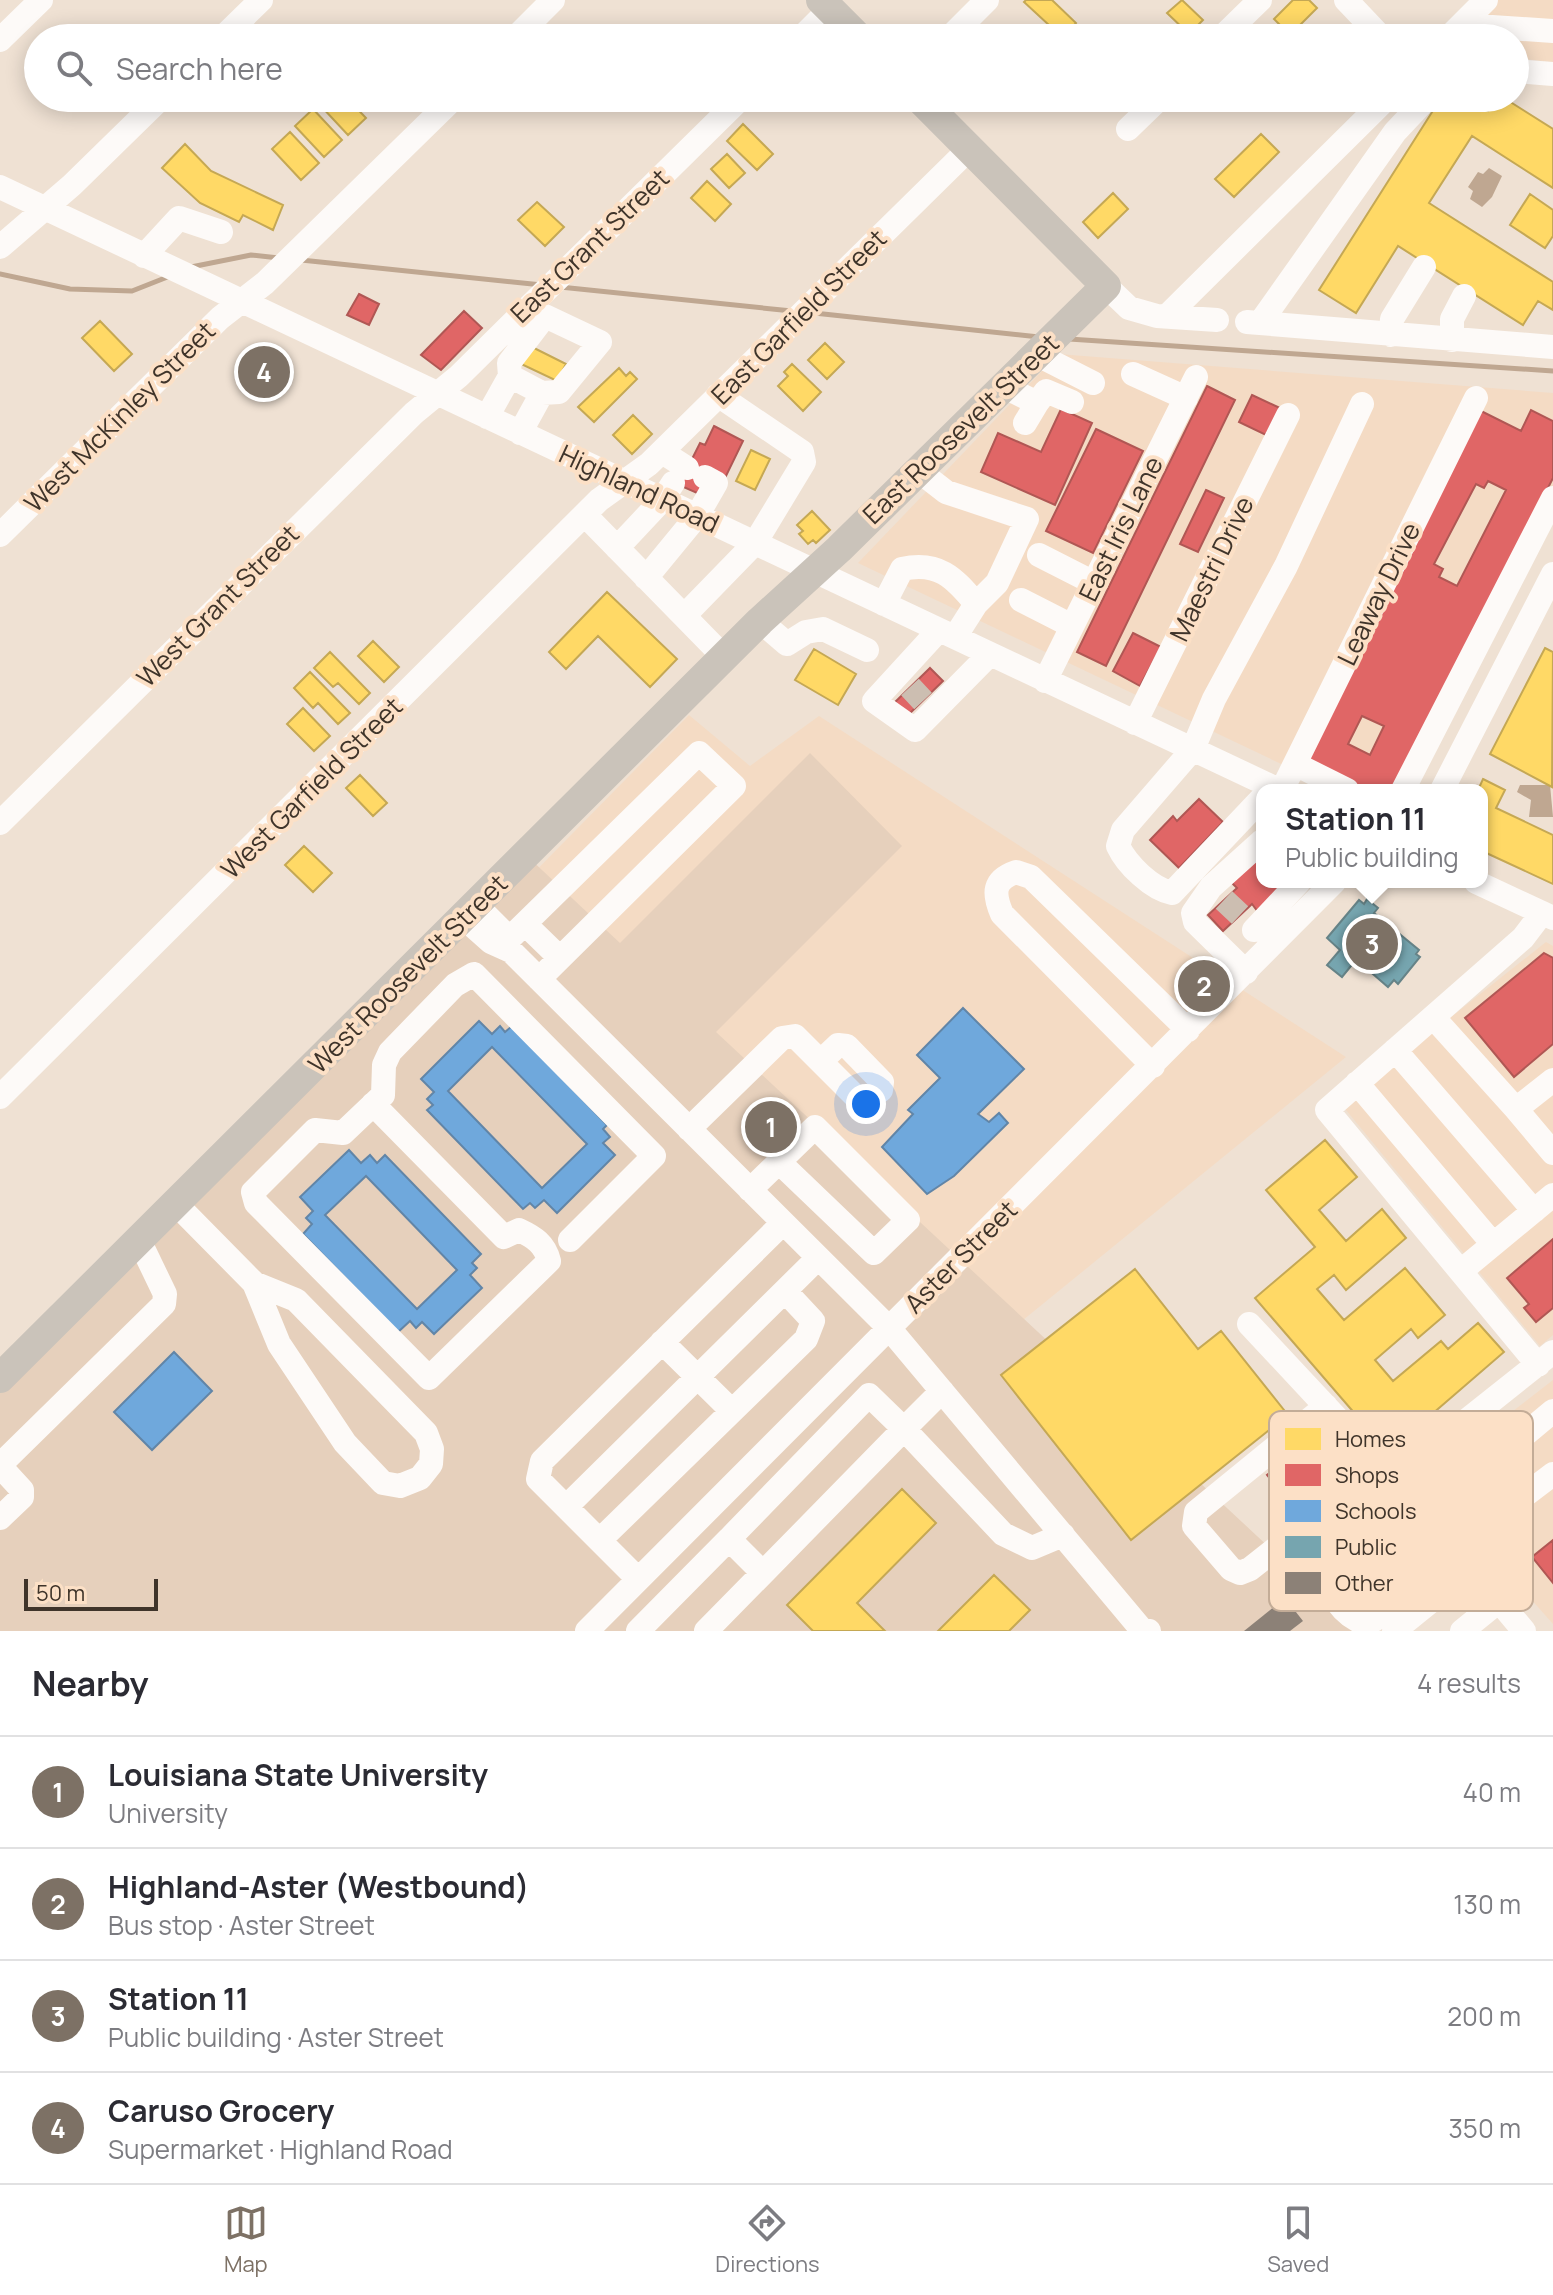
<!DOCTYPE html>
<html lang="en">
<head>
<meta charset="utf-8">
<style>
	body { margin:0; font-family:Manrope,sans-serif; background:#f7f7f7; color:#2b2b33 }
	.scale { position:absolute; left:24px; bottom:20px; width:134px; box-sizing:border-box; padding-left:8px; border:4px solid #3f342a; border-top:0; font-size:22px; line-height:28px; white-space:nowrap; color:#3f342a; -webkit-text-stroke:6px #fce0c6; paint-order:stroke }
	.you { position:absolute; left:866px; top:1104px; width:28px; height:28px; margin:-20px; border:6px solid #fff; border-radius:50%; background:#1a73e8; box-shadow:0 0 0 12px #1a73e833 }
	.badge { display:grid; place-items:center; width:52px; height:52px; border-radius:50%; background:#7d7165; color:#fff; font-size:26px; font-weight:700 }
	.pin { position:absolute; translate:-50% -50%; border:4px solid #fff; box-shadow:0 2px 8px #0006 }
	.popup { position:absolute; left:1256px; top:784px; width:232px; height:104px; box-sizing:border-box; display:grid; place-content:center; border-radius:16px; background:#fff; filter:drop-shadow(0 2px 6px #0005); font-size:26px; white-space:nowrap; color:#7c7c81 }
	.popup b { font-size:30px; color:#2b2b33 }
	.popup::after { content:''; position:absolute; left:50%; top:100%; margin-left:-16px; border:16px solid transparent; border-top-color:#fff }
	.list { margin:0; padding:0; list-style:none }
	h2 { display:flex; justify-content:space-between; align-items:center; height:104px; margin:0; padding:0 32px; font-size:34px }
	h2 small { font-size:26px; font-weight:400; color:#7c7c81 }
	.list li { display:grid; grid-template-columns:52px 1fr auto; gap:24px; align-items:center; box-sizing:border-box; height:112px; padding:0 32px; border-top:2px solid #e1e1e2 }
	.list b { display:block; font-size:30px; white-space:nowrap }
	.list p { margin:0; font-size:26px; white-space:nowrap; color:#7c7c81 }
	.list em { font-size:26px; font-style:normal; color:#7c7c81 }
	.icon { flex:none; width:44px; height:44px; fill:none; stroke:currentColor; stroke-width:2; stroke-linecap:round; stroke-linejoin:round }
	.map { position:relative; flex:none; width:1553px; height:1631px; overflow:hidden }
	.search { position:absolute; background:#fff; box-shadow:0 4px 20px #0003; left:24px; right:24px; top:24px; height:88px; display:flex; align-items:center; gap:20px; box-sizing:border-box; padding:0 28px; border-radius:44px; color:#7c7c81; font-size:30px }
	.sheet { height:552px; background:#fff }
	nav { display:flex; justify-content:space-around; align-items:center; box-sizing:border-box; height:112px; border-top:2px solid #e1e1e2; background:#fff; font-size:22px; color:#7c7c81 }
	nav a { display:grid; justify-items:center; gap:4px }
	nav .on { color:#7d7165 }
	.map>svg:first-child { display:block }
	.built { fill:#f4dbc4 }
	.green { fill:#e6d0bc }
	.water { fill:#bfa791 }
	.homes { fill:#ffd966; stroke:#c5a854; stroke-width:2 }
	.shops { fill:#e06666; stroke:#b05754; stroke-width:2; fill-rule:evenodd }
	.schools { fill:#6fa8dc; stroke:#6185a7; stroke-width:2; fill-rule:evenodd }
	.public { fill:#76a5af; stroke:#668387; stroke-width:2 }
	.lines { fill:none; stroke-linecap:round; stroke-linejoin:round }
	.stream { stroke:#bfa791; stroke-width:5 }
	.building { fill:#8c8177 }
	.minor-tunnel { stroke:#ccbeb1; stroke-width:24; stroke-dasharray:24 12; stroke-linecap:butt }
	.minor { stroke:#fdfaf8; stroke-width:24 }
	.major { stroke:#cac3ba; stroke-width:30 }
	.labels { text-anchor:middle; stroke-width:8; stroke-linejoin:round; paint-order:stroke }
	.street-label { font-size:26px; fill:#3f342a; stroke:#fce0c6 }
	.key { fill:#fce0c6; stroke:#c3ac97; stroke-width:2 }
	.key-label { font-size:22px; fill:#3f342a }
</style>
</head>
<body>
<div class="map">
<svg width="1553" height="1631" viewBox="0 0 1553 1631">
	<rect width="100%" height="100%" fill="#efe1d3"/>
	<!-- built -->
	<path class="built" d="M1469 0H1553V62L1515 58V38H1455Z
		M1058 354 1553 393V510L1409 790H1336L858 563Z
		M689 715 750 766 819 716 1346 1057 974 1360 0 1631 214 1198Z
		M1546 942 1553 946V1335L1540 1346 1341 1104Z
		M1553 1380V1624L1425 1479Z"/>
	<!-- green -->
	<path class="green" d="M810 753 902 846 716 1032 1359 1631H0V1376L527 856 620 943Z"/>
	<!-- water -->
	<path class="water" d="M1489 168 1502 176 1492 197 1482 207 1470 199 1473 191 1468 187 1478 172 1483 174Z
		M1520 785H1550L1553 817H1529L1531 800 1517 792Z"/>
	<!-- homes -->
	<path class="homes" d="M1026 0H1052L1076 23 1063 38 1024 2Z
		M1182 0 1203 20 1189 34 1167 13Z
		M1293 0H1309L1317 8 1290 35 1274 19Z
		M325 98H347L366 118 348 135 319 104Z
		M1441 98H1466L1488 111 1496 98H1504L1553 129V188L1472 136 1429 203 1553 282V310L1538 301 1523 325 1398 246 1356 313 1319 290Z
		M313 109 342 140 324 157 295 126Z
		M743 124 773 154 757 170 727 141Z
		M290 132 319 163 301 180 272 149Z
		M1261 134 1279 152 1234 197 1215 179Z
		M185 144 211 171 283 205 273 230 243 215 239 222 200 203 162 168Z
		M727 154 745 173 729 188 711 169Z
		M707 181 731 204 715 221 691 198Z
		M1113 193 1128 209 1098 238 1083 222Z
		M1530 194 1553 210V236L1545 248 1510 225Z
		M537 202 564 227 545 246 518 220Z
		M100 321 132 354 114 371 82 338Z
		M825 343 844 362 827 379 808 360Z
		M526 344 566 364 557 381 517 362Z
		M792 364 821 392 803 411 778 386 788 376 784 372Z
		M619 368 626 376 630 372 637 379 594 422 578 407Z
		M633 415 652 434 632 454 613 435Z
		M751 450 770 459 755 490 736 481Z
		M812 511 830 530 816 543 813 540 808 544 799 534 803 531 797 525Z
		M607 592 677 659 650 687 598 636 566 669 549 652Z
		M373 641 399 667 384 682 358 656Z
		M1545 648 1553 652 1552 787 1490 754Z
		M814 649 856 674 838 705 795 680Z
		M330 652 370 693 359 704 338 683 333 687 314 668Z
		M310 672 350 713 338 724 318 703 313 708 294 688Z
		M303 708 330 736 314 751 287 724Z
		M360 775 387 803 373 816 346 788Z
		M1483 779 1505 790 1496 808 1553 835V884L1482 851V790H1478Z
		M304 846 332 873 313 892 285 865Z
		M1325 1140 1357 1177 1319 1210 1346 1241 1382 1209 1406 1238 1346 1290 1334 1275 1317 1289 1344 1320 1405 1268 1445 1315 1418 1338 1411 1329 1375 1360 1393 1381 1441 1341 1448 1349 1478 1323 1504 1352 1388 1452 1255 1298 1315 1247 1266 1190Z
		M1135 1269 1198 1349 1221 1331 1288 1415 1131 1540 1001 1375Z
		M902 1489 936 1523 857 1603 885 1631H813L787 1605Z
		M994 1575 1030 1610 1009 1631H938Z"/>
	<!-- shops -->
	<path class="shops" d="M359 294 379 304 369 325 347 315Z
		M464 311 482 328 441 370 421 355Z
		M269 344 292 367 259 400 236 377Z
		M1207 386 1235 400 1106 666 1077 652Z
		M1252 395 1280 408 1266 435 1239 422Z
		M1061 409 1092 423 1055 505 981 472 998 433 1041 452Z
		M1479 410 1521 431 1531 410 1553 421V478L1393 790H1365L1301 757ZM1488 481 1506 490 1457 586 1439 577 1443 569 1434 564 1476 484 1484 488ZM1362 716 1384 726 1370 755 1348 744Z
		M714 426 743 441 724 480 697 493 679 485 700 443 705 445Z
		M1096 429 1143 451 1093 553 1046 531Z
		M1206 490 1224 498 1198 552 1180 544Z
		M1133 633 1161 647 1140 686 1113 671Z
		M930 668 943 681 906 717 893 704Z
		M1199 799 1223 822 1179 868 1150 840 1173 816 1177 821Z
		M1262 854V882H1288L1258 912 1252 904 1223 931 1208 915 1237 888 1230 881Z
		M1544 953 1553 958V1044L1514 1077 1465 1018Z
		M1553 1239V1308L1536 1322 1524 1308 1529 1304 1507 1278Z
		M1317 1435 1346 1472 1296 1511 1267 1475Z
		M1410 1540 1429 1562 1376 1606 1357 1584Z
		M1553 1540V1583L1532 1557Z"/>
	<!-- schools -->
	<path class="schools" d="M963 1008 1024 1069 978 1114 989 1122 999 1113 1008 1123 954 1176 927 1194 882 1147 913 1114 908 1110 940 1078 917 1055Z
		M479 1021 492 1034 500 1026 505 1032 512 1026 607 1125 603 1129 610 1137 603 1143 615 1155 557 1213 544 1200 535 1208 530 1203 523 1209 427 1110 433 1105 427 1099 434 1092 421 1079ZM492 1047 587 1144 542 1188 448 1091Z
		M349 1150 361 1163 370 1155 377 1163 385 1155 481 1254 472 1263 477 1268 470 1275 482 1288 434 1334 422 1322 416 1328 410 1321 398 1332 303 1234 312 1224 306 1218 313 1211 300 1197ZM366 1176 457 1270 417 1309 325 1215Z
		M174 1352 212 1391 152 1450 114 1412Z"/>
	<!-- public -->
	<path class="public" d="M1367 899 1378 908 1374 913 1419 950 1416 954 1420 957 1398 984 1394 980 1388 987 1359 962 1362 959 1359 956 1342 977 1327 965 1340 950 1327 938 1359 900 1364 904Z"/>
	<g class="lines">
		<!-- stream -->
		<path class="stream" d="M301 260 542 285
			M191 267 251 255 279 258
			M0 274 70 289 132 291 170 276
			M560 287 792 311
			M814 313 1039 337
			M1069 339 1553 371"/>
	</g>
	<!-- building -->
	<path class="building" d="M1285 1598 1303 1621 1290 1631H1244Z"/>
	<g class="lines">
		<!-- minor-tunnel -->
		<path class="minor-tunnel" d="M910 687 923 701
			M1224 900 1240 915"/>
		<!-- minor -->
		<path class="minor" d="M1346 0 1382 38
			M1462 25 1553 31
			M222 38 261 0
			M515 38 553 0
			M801 38 830 9
			M949 38 987 0
			M1221 38 1260 0
			M1448 38 1486 0
			M0 40 41 0
			M1515 71 1553 74
			M1128 129 1160 98
			M0 187 1279 790
			M0 247 72 185 161 98
			M144 256 179 218 221 232
			M1106 286 1129 308 1157 316 1217 320
			M1167 316 1387 98
			M1247 322 1553 347
			M1260 323 1395 132 1427 98
			M1391 335 1392 319 1424 267
			M1452 340V319L1464 296
			M1038 355 1093 383
			M1133 374 1186 398
			M1005 387 1037 403 1025 423
			M1037 403 1046 391 1072 402
			M487 417 510 376 509 363 545 316 600 342 559 392 542 393 510 376
			M520 433 542 393
			M662 452 687 468
			M919 471 946 492 1027 519 997 583 976 604 955 637
			M586 516 725 658
			M0 535 220 318 265 283 454 98
			M617 548 662 500 673 483
			M1039 555 1094 583
			M646 578 697 516 716 483 705 477
			M1021 600 1072 626
			M884 604 902 569C938 561 954 577 976 604
			M684 616 755 543 804 462 802 452 718 395
			M760 621 787 644 806 632 823 629 867 650
			M939 630 874 701 915 730 990 654
			M1045 681 1196 377
			M1135 723 1288 415
			M1295 764 1347 790
			M1282 790 1476 398
			M1403 790 1553 498
			M1442 790 1553 574
			M1262 798 1172 893C1152 889 1127 865 1118 846L1123 830 1193 749 1214 699 1286 566 1362 404
			M0 823 414 413 459 376 741 98
			M1476 882 1553 918
			M477 906 505 934 510 949
			M464 918 491 942 511 951 889 1328 1142 1630 1149 1631
			M525 924 560 958
			M1254 930 1299 882
			M507 941 699 753 734 786 539 979
			M1246 972 1195 922 1193 913 1211 887 1262 841
			M1433 1017 1516 1109 1553 1080
			M1395 1050 1534 1211
			M1153 1066 1002 914C993 893 993 880 1016 872L1031 877 1188 1030
			M1357 1083 1493 1244
			M0 1097 599 500 649 464 969 149
			M373 1104 504 1237 519 1230C534 1237 545 1244 549 1261L429 1378 256 1203 253 1192 315 1130 343 1133 383 1095 384 1065 390 1052 455 985 474 974 654 1156 570 1240
			M1516 1109 1553 1153
			M689 1129 782 1038 795 1036 862 1103 881 1090 882 1082 847 1046 838 1045 821 1061
			M750 1190 815 1127 908 1220 874 1253 779 1162
			M176 1204 254 1283 279 1344 345 1443 383 1483 400 1486 420 1478 431 1464 432 1449 426 1433 296 1300 254 1283
			M1461 1271 1553 1195
			M1249 1324 1373 1457 1402 1479
			M662 1342 732 1411
			M1538 1365 1327 1110 1523 938 1542 913
			M942 1391 904 1429 1003 1534 1032 1548 1063 1535
			M869 1395 904 1429 763 1573 729 1539Z
			M1326 1406 1196 1512 1194 1526 1231 1569 1240 1573 1250 1569 1340 1498 1371 1454
			M1456 1429 1473 1449 1490 1459 1498 1457 1553 1411
			M1484 1459 1517 1497 1524 1496 1553 1474
			M0 1465 164 1304 165 1294 139 1240
			M0 1466 22 1490V1497L0 1518
			M1405 1489 1329 1556C1320 1581 1337 1611 1361 1622L1374 1620 1458 1551
			M566 1507 818 1258
			M600 1540 806 1339 813 1321 785 1291
			M638 1579 538 1479 542 1461 783 1223
			M587 1631 1334 882
			M638 1631 729 1539
			M706 1631 763 1573
			M1394 1631 1472 1568
			M1462 1631 1499 1601
			M1524 1631 1411 1496 1402 1479 1456 1429 1553 1352"/>
		<!-- major -->
		<path class="major" d="M821 0 859 38
			M0 1378 760 621 839 549 1106 286 919 98"/>
	</g>
	<g class="labels">
		<!-- street labels -->
		<g class="street-label">
			<text transform="translate(590 246) rotate(-44)" y="9">East Grant Street</text>
			<text transform="translate(799 317) rotate(-45)" y="9">East Garfield Street</text>
			<text transform="translate(120 417) rotate(-45)" y="9">West McKinley Street</text>
			<text transform="translate(961 429) rotate(-44)" y="9">East Roosevelt Street</text>
			<text transform="translate(639 489) rotate(25)" y="9">Highland Road</text>
			<text transform="translate(1121 529) rotate(-64)" y="9">East Iris Lane</text>
			<text transform="translate(1212 569) rotate(-64)" y="9">Maestri Drive</text>
			<text transform="translate(1379 594) rotate(-64)" y="9">Leaway Drive</text>
			<text transform="translate(218 606) rotate(-45)" y="9">West Grant Street</text>
			<text transform="translate(312 788) rotate(-45)" y="9">West Garfield Street</text>
			<text transform="translate(408 974) rotate(-45)" y="9">West Roosevelt Street</text>
			<text transform="translate(961 1257) rotate(-45)" y="9">Aster Street</text>
		</g>
	</g>
	<!-- legend -->
	<rect x="1269" y="1411" width="264" height="200" rx="12" class="key"/>
	<rect x="1285" y="1428" width="36" height="22" fill="#ffd966"/>
	<rect x="1285" y="1464" width="36" height="22" fill="#e06666"/>
	<rect x="1285" y="1500" width="36" height="22" fill="#6fa8dc"/>
	<rect x="1285" y="1536" width="36" height="22" fill="#76a5af"/>
	<rect x="1285" y="1572" width="36" height="22" fill="#8c8177"/>
	<g class="key-label">
		<text x="1335" y="1447">Homes</text>
		<text x="1335" y="1483">Shops</text>
		<text x="1335" y="1519">Schools</text>
		<text x="1335" y="1555">Public</text>
		<text x="1335" y="1591">Other</text>
	</g>
</svg>
<div class="scale">50 m</div>
<div class="you"></div>
<div class="pin badge" style="left:771px;top:1127px">1</div>
<div class="pin badge" style="left:1204px;top:986px">2</div>
<div class="pin badge" style="left:1372px;top:944px">3</div>
<div class="popup"><b>Station 11</b>Public building</div>
<div class="pin badge" style="left:264px;top:372px">4</div>
<div class="search"><svg class="icon" aria-label="search" viewBox="0 0 24 24"><circle cx="10" cy="10" r="6"/><path d="M15 15l6 6"/></svg>Search here</div>
</div>
<section class="sheet">
<h2>Nearby<small>4 results</small></h2>
<ul class="list">
<li><span class="badge">1</span><div><b>Louisiana State University</b><p>University</p></div><em>40 m</em></li>
<li><span class="badge">2</span><div><b>Highland-Aster (Westbound)</b><p>Bus stop · Aster Street</p></div><em>130 m</em></li>
<li><span class="badge">3</span><div><b>Station 11</b><p>Public building · Aster Street</p></div><em>200 m</em></li>
<li><span class="badge">4</span><div><b>Caruso Grocery</b><p>Supermarket · Highland Road</p></div><em>350 m</em></li>
</ul>
</section>
<nav>
<a class="on"><svg class="icon" aria-label="map" viewBox="0 0 24 24"><path d="M3 6l6-2 6 2 6-2v14l-6 2-6-2-6 2zM9 4v14M15 6v14"/></svg>Map</a>
<a><svg class="icon" aria-label="directions" viewBox="0 0 24 24"><path d="M12 3l9 9-9 9-9-9zM9 14v-3h6M13 9l2 2-2 2"/></svg>Directions</a>
<a><svg class="icon" aria-label="saved" viewBox="0 0 24 24"><path d="M7 4h10v16l-5-4-5 4z"/></svg>Saved</a>
</nav>
</body>
</html>
